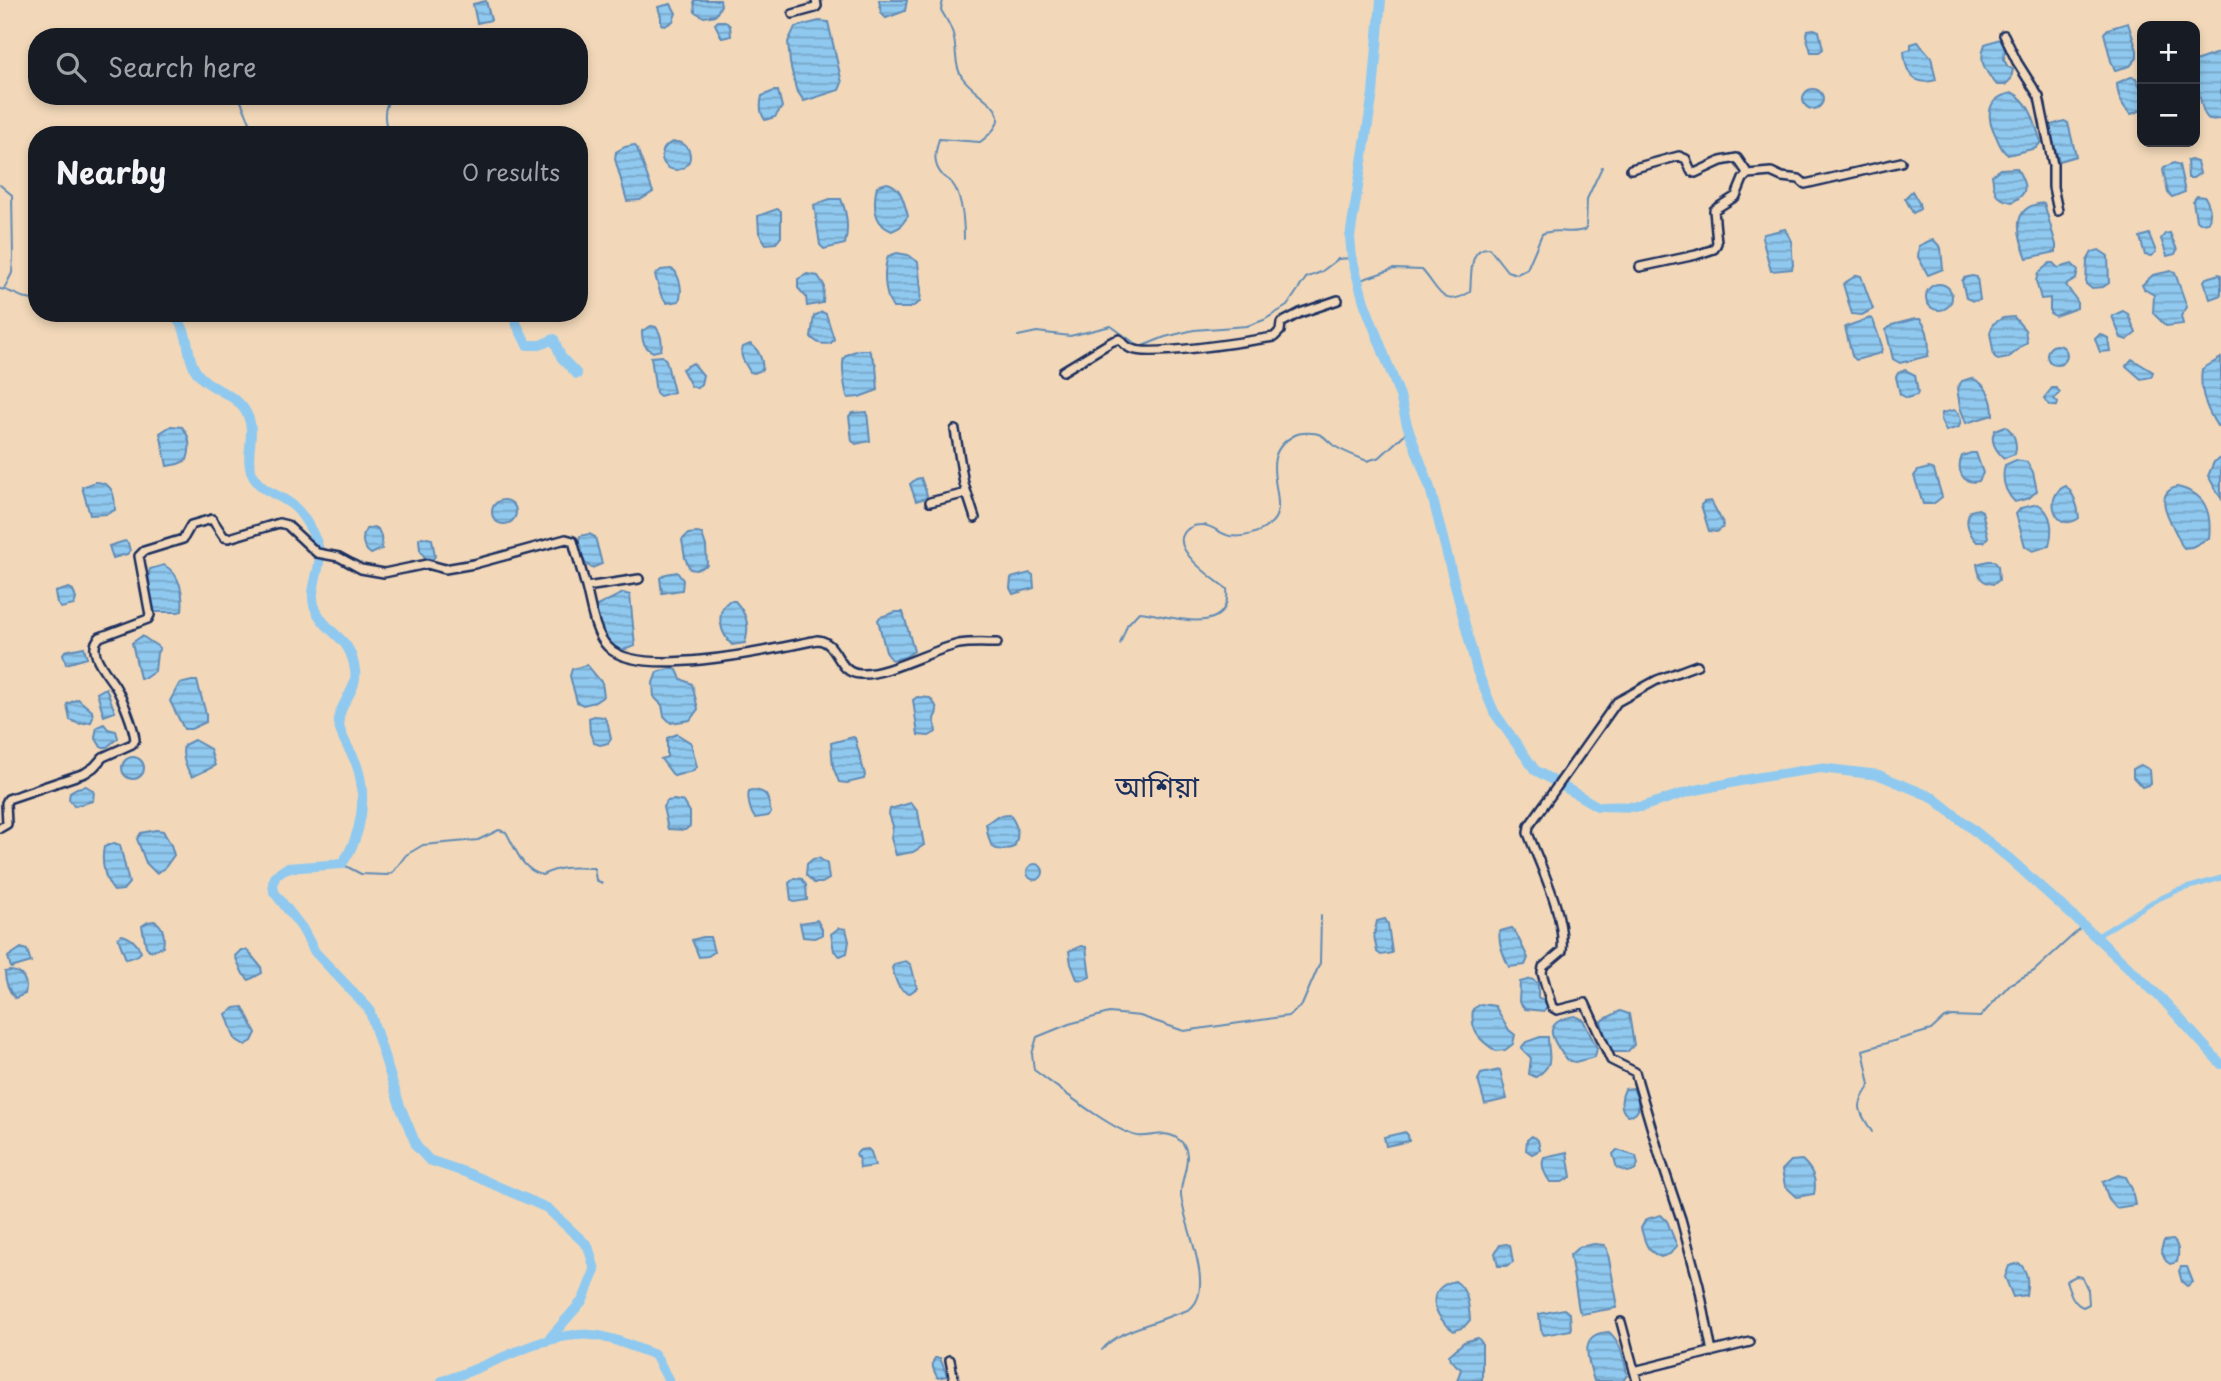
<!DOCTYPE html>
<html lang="en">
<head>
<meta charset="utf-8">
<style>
	body { margin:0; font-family:"Playpen Sans","Noto Sans Bengali",sans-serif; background:#242831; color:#f1f3f6 }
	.controls { position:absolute; right:21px; top:21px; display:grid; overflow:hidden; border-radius:14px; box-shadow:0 4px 10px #0003 }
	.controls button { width:63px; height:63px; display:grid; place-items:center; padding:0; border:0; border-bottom:2px solid #363941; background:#171b24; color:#f1f3f6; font:35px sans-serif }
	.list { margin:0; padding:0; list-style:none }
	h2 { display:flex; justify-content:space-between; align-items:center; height:91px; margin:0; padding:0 28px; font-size:30px }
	h2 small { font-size:23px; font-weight:400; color:#9ea1a6 }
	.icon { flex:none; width:38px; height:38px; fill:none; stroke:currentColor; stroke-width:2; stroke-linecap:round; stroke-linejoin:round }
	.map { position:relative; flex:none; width:2221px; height:1381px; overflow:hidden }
	.search { position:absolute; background:#171b24; box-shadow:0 4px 10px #0003; left:28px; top:28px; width:560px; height:77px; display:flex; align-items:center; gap:18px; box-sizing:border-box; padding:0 24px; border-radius:28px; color:#9ea1a6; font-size:26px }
	.panel { position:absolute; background:#171b24; box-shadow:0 4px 10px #0003; left:28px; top:126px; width:560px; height:196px; border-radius:28px }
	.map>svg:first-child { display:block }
	.water { fill:url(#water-rules); stroke:#618bb5; stroke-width:2 }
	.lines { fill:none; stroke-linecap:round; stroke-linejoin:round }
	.stream { stroke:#618bb5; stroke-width:2 }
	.canal { stroke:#90c9ef; stroke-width:5 }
	.river { stroke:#90c9ef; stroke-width:10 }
	.minor-casing { stroke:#1b2f5e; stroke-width:12 }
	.minor { stroke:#f2d8b9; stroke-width:7 }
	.labels { text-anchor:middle; stroke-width:6; stroke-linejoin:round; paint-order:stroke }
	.quarter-label { font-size:28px; fill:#1b2f5e; stroke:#f2d8b9 }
</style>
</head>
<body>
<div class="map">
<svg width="2221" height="1381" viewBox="0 0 2221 1381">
	<defs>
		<pattern id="water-rules" width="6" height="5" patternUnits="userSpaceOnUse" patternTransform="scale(1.75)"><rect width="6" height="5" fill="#90c9ef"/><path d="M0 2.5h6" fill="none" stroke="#75a4c5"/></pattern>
	</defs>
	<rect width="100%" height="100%" fill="#f2d8b9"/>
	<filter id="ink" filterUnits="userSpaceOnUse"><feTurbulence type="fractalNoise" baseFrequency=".0143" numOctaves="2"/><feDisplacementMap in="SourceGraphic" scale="14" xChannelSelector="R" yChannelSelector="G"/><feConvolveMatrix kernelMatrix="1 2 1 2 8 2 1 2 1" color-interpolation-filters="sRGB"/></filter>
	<g filter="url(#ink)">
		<!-- water -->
		<path class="water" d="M694 0H720L721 5 716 15 704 17 695 12Z
			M879 0H907L905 11 886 18 881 13Z
			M486 1 491 20 477 23 473 4Z
			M671 4 676 13 673 21 665 26 661 24V17L658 7Z
			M718 21H725L730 26 731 36 722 38 715 24Z
			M819 21 828 22 842 83 839 90 804 101 796 89 790 63 788 42 795 27Z
			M2128 23 2137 50V58L2130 66 2115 70 2111 61 2104 33 2108 29Z
			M1814 29 1819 31 1823 49 1819 52H1811L1806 35 1808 30Z
			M2000 39 2005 44 2004 60 2008 67 2013 69 2011 79 2005 85H1997C1985 72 1978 61 1985 44Z
			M1918 42 1931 57 1936 80C1912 87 1905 71 1904 51L1911 49V44Z
			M2221 52V119C2217 119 2213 120 2209 119 2200 115 2196 72 2195 61Z
			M2131 77 2136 78 2142 91V110L2131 114C2122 107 2117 94 2117 83Z
			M1803 99a10 10 0 1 1 20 0a10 10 0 1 1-20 0Z
			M774 91H778L782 107 775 117 765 120C760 113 760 104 762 96Z
			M2013 93C2031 102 2035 124 2041 142L2036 148 2008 155C2001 150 1999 143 1996 136 1985 115 1987 97 2013 93Z
			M2064 121 2068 123 2076 156 2059 161 2049 128 2051 125Z
			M662 156a14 14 0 1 1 28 0a14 14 0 1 1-28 0Z
			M634 145 637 148 653 192 640 200 627 201 615 159 616 152 625 147Z
			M2191 160 2197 162 2200 173 2193 178H2188L2187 161Z
			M2174 163 2179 165 2185 192 2172 197 2168 193 2163 170 2164 167Z
			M2017 168C2024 183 2032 192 2012 202 1995 199 1994 192 1992 175L2000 169Z
			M887 183C902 186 904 203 908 216L900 227 892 231C873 224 873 204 877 186Z
			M1912 191 1919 203 1920 209 1913 213 1905 198Z
			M2197 196 2205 197C2209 204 2212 214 2208 222L2200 223 2196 220 2193 201Z
			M830 199H841C847 213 849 228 845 244L824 249 820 245 814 205Z
			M2044 203 2056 245V252L2027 258C2017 234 2010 206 2044 203Z
			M777 209 781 211V237L776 243 766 244 759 233 758 216Z
			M1785 229 1791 240 1793 265 1792 269 1771 271 1762 238 1764 234Z
			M2170 233 2177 250 2175 254 2167 256 2161 239 2165 234Z
			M2149 234 2156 252 2151 256 2145 255 2140 237Z
			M1933 239 1941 248 1943 269 1928 275 1918 257 1919 246Z
			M2099 250 2108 256 2109 283 2103 287 2091 288 2086 284 2087 261 2092 252Z
			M897 253 908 255 918 262 921 290 920 302 910 308H893C884 295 883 271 888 256Z
			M2050 263H2053L2058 268 2072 264 2078 270 2076 279 2066 285 2077 301V308L2055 316 2050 313V298L2041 299 2036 281 2038 273Z
			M671 269 675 271C680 280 683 291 679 301L667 303 661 295 655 275 661 270Z
			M2171 271 2175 273 2187 307 2181 316 2183 324 2166 326 2153 313 2154 295 2144 289 2142 285 2153 275Z
			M807 274 818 276 824 285 823 303 807 306 806 297 798 288V279Z
			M2219 274 2221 275V295L2210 299 2204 281 2206 278Z
			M1857 275 1861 276 1873 309 1862 315 1852 314 1843 284Z
			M1972 276 1977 277 1980 300 1973 301 1966 298 1962 281 1964 278Z
			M1926 297a13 13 0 1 1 26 0a13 13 0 1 1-26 0Z
			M2123 311 2128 314 2136 333 2127 340 2121 338 2112 316Z
			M822 312 826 314 834 339 831 343C822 345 818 344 811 337L814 316Z
			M2014 317 2025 330 2027 342 2008 358 1998 360 1994 356 1990 333 1993 324 2003 318Z
			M1870 318 1873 320 1882 346 1881 353 1856 360 1852 356 1845 327Z
			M1915 319H1920C1929 330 1930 342 1928 356L1900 363 1893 359 1886 330 1892 325Z
			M651 326 656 327C661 334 663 341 661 350L653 352C644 347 642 342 642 331Z
			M2100 334 2108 338 2110 351 2100 352 2095 339Z
			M750 344C758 348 764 361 762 370L754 373 750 372C746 364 738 356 743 347Z
			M2047 355a10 10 0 1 1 20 0a10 10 0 1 1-20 0Z
			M859 350H869L876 365 878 390 859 397 848 398C845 392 841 365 844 358 847 353 854 352 859 350Z
			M662 356 666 360 674 392 660 396 656 393 651 357Z
			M2221 358V426H2217C2206 409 2199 390 2202 369Z
			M2132 359 2153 372 2151 377 2141 379 2126 366Z
			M693 363 703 375 701 384 697 388 691 386 682 369Z
			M1905 370 1915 375 1918 392 1917 395 1907 398 1900 394 1896 377 1898 373Z
			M1971 378C1987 383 1993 400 1993 415L1966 423 1960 407 1957 388 1962 381Z
			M2052 388H2056L2060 392 2054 399 2058 403 2057 406C2050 407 2048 404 2044 398Z
			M1954 410C1961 414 1962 419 1959 427L1946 431 1941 420 1942 413Z
			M867 412 870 441 856 444 852 441 849 416 852 413Z
			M171 426 182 427C191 437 191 448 187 460L178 464 167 466 160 433Z
			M2005 426C2014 432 2018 443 2015 454L2004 458C1996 451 1989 440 1995 430Z
			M1971 453H1976L1983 473 1979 481C1962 485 1956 470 1962 456Z
			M2221 458V498L2208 476 2214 462Z
			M2016 460 2027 462 2033 472 2037 491 2029 498 2015 502C2005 492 2001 480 2005 465Z
			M1929 468 1934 470 1942 497 1933 504H1923L1914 476 1918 471Z
			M921 478 927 495 926 498 916 501 910 484 916 479Z
			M95 482C112 482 115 494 115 510L107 514 90 515 82 487Z
			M2066 486C2075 495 2078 505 2079 518 2056 535 2042 495 2066 486Z
			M2177 487C2205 493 2212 511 2209 538L2192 547 2184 548 2181 544C2175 527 2149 494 2177 487Z
			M492 512a12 12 0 1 1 24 0a12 12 0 1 1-24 0Z
			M1711 501 1723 523V527L1717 532 1709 531 1701 505 1704 502Z
			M2038 504C2053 513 2053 531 2049 546L2033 551 2025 546 2016 514 2021 508Z
			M1978 509 1982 511 1988 537 1984 542H1977C1969 534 1964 521 1970 511Z
			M373 527 378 529 381 536 382 549 371 554C362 548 361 538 366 529Z
			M697 533 702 534 706 546 707 565 696 570 690 569 685 558 682 540 688 534Z
			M589 534 595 537 602 564 592 568C580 562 577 548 580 536Z
			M422 537 432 539 435 556 433 559 425 558 420 550 419 539Z
			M125 541 128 543 130 551 127 554 113 558 109 546Z
			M1988 561H1994L1998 566 1999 580 1994 584C1980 583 1979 576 1977 564Z
			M164 565C180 574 184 593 182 611L178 612H151L147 604C154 588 146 579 150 569Z
			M677 572 683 580 682 590 662 593 660 578 666 574Z
			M1030 573 1033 575 1034 588 1013 594 1010 588 1011 578Z
			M69 588 73 590 76 599 74 605 61 608 57 603 55 592Z
			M623 593 630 595 635 646 620 651C606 643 594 622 595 607Z
			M729 601H735C747 614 750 626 745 643L732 645C721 634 714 612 729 601Z
			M896 612H903L914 651 905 657 892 660 886 652 878 620 880 617Z
			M142 636 160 648 157 653 155 671 145 678H140L132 643Z
			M84 647 87 658 66 664 63 654 65 651Z
			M587 665 602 683 604 696 595 702 583 705 577 702 570 676 572 669Z
			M673 668 677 670 681 679 692 684 698 709 690 720 671 723 664 716 662 705 654 697 653 683 657 672Z
			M192 681H197L206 714V722L191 729H184L170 701 179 684Z
			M106 688 115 712 104 716 97 693Z
			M917 697 930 698C936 705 940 710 934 718L936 732 929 736 918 735 913 700Z
			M78 699 92 711 93 717 91 722 79 724 70 720 67 704Z
			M594 716 604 717 608 724 611 739 608 743 600 745 594 743 590 733 589 718Z
			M104 724 108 729 116 731 118 738 107 747H101L95 737 97 727Z
			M677 734 691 743 697 767 692 771 674 776 661 759 667 757V738Z
			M853 737 855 738 865 775 864 779 847 783 839 782 833 767 831 743Z
			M194 740 210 749 215 766 192 777C186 767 181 757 184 745Z
			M122 768a11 11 0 1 1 22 0a11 11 0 1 1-22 0Z
			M2141 765 2150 770 2151 784 2142 787 2133 777V769Z
			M86 786 94 791 93 801 74 806 69 799 70 792 77 788Z
			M752 790C770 791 767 798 771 813L768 816 755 818C750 812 747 798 749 791Z
			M674 800 684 802 690 812V826L685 830 668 829 663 807 667 801Z
			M911 803 918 812 924 845 913 852 896 855 891 838 893 826 889 814 890 809Z
			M1010 815C1018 826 1020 835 1014 847 991 855 989 845 986 824L997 816Z
			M156 830 163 831 171 845 174 855 164 869 156 873 146 863 137 839 141 833Z
			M114 843 120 845 129 883 123 890 114 891C104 880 101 861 104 847Z
			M819 858 827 864 829 879 822 883H814L806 875 807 864 813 859Z
			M1027 872a8 8 0 1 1 16 0a8 8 0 1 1-16 0Z
			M795 878 802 879 806 885 807 900 794 902 791 900 789 883Z
			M1385 919 1388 924 1392 953 1381 955 1377 952 1374 935 1377 921Z
			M817 920 822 929V935L814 938 803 937 800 923Z
			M154 921C164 925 165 937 163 947L150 951 146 946 142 926 148 922Z
			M839 928 846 929 849 941 847 953 840 956 834 951 831 934Z
			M1512 928 1516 933 1528 958 1525 965 1509 967C1504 957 1497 942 1500 931Z
			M122 935C131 937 138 944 141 952L137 956 126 959 118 938Z
			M703 937H710L714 952 708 956 699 957 692 940Z
			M1081 946 1086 947 1090 977 1083 980 1077 979 1071 964 1069 951Z
			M21 948 27 950 31 962 11 968 8 957Z
			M241 950H247L261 967 262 973 249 980 243 974 235 956Z
			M906 961 911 965 917 988 910 993C897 991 896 980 892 968L894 964Z
			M9 971C23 971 28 981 25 994L15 998C8 990 5 983 5 972Z
			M1531 979 1538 983V998L1547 1000 1549 1006 1544 1011 1525 1009 1519 1002 1520 982Z
			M1481 1004 1495 1006 1509 1030 1515 1035 1513 1044 1505 1050 1496 1051C1479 1040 1470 1031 1473 1009Z
			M243 1007 256 1033 252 1041 245 1045 235 1039 226 1014 235 1008Z
			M1620 1011 1629 1014 1634 1045 1627 1052H1613L1607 1045 1601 1021Z
			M1575 1016 1583 1020 1597 1048 1595 1057 1575 1062 1567 1060C1551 1039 1540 1022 1575 1016Z
			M1540 1037H1548C1548 1058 1556 1063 1536 1077L1529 1074 1531 1058 1521 1048 1526 1042Z
			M1500 1070 1507 1099 1485 1104 1478 1080 1481 1074Z
			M1633 1088 1638 1100V1110L1635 1114 1627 1115C1619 1109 1621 1097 1625 1089Z
			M1405 1132 1408 1135 1409 1141 1386 1146 1384 1137Z
			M1532 1136 1538 1140 1540 1150 1532 1154 1526 1150 1527 1140Z
			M868 1149 871 1152 875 1166 860 1168 859 1157H857L856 1154 860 1150Z
			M1617 1150 1636 1156 1638 1164 1635 1170 1628 1172 1617 1168 1613 1154Z
			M1567 1152 1571 1177 1562 1182H1550C1545 1175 1540 1166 1544 1157Z
			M1802 1160C1813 1170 1817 1180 1814 1194L1797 1197 1785 1186 1782 1170 1791 1161Z
			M2118 1175 2126 1177 2132 1189 2135 1205 2116 1208 2109 1200 2103 1182Z
			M1661 1215 1667 1221 1677 1246 1670 1254 1661 1257C1646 1251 1645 1242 1641 1228L1646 1219Z
			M2173 1240C2179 1245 2179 1254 2177 1262L2170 1264 2166 1261 2161 1250 2164 1241Z
			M1506 1244 1510 1245 1513 1262 1506 1266H1498L1495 1253 1500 1245Z
			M1594 1244 1604 1245 1607 1249 1617 1301 1616 1308 1582 1314 1579 1310 1570 1255 1579 1247Z
			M2019 1263C2029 1272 2028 1283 2026 1295L2013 1297 2005 1277 2009 1266Z
			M2181 1267H2187L2193 1282 2187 1286 2182 1282 2179 1271Z
			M1455 1281C1468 1289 1469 1306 1470 1320L1464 1327 1454 1331C1433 1317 1423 1288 1455 1281Z
			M1564 1309 1570 1314 1571 1330 1544 1335 1541 1330 1539 1314Z
			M1609 1332C1621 1342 1625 1361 1627 1375L1623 1381H1594C1588 1360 1577 1333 1609 1332Z
			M1478 1338 1482 1343V1380L1457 1381 1461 1369 1450 1360 1449 1355 1464 1342Z
			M935 1358H940L947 1376 938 1378C934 1372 930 1364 935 1358Z"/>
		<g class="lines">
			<!-- stream -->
			<path class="stream" d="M943 0 941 10C945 17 951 26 953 34 957 47 954 66 962 77 978 100 1023 111 980 142L939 139C935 153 932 164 943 176 946 179 950 180 952 183 963 197 964 223 964 239
				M240 99 252 127 258 134 279 132 288 135
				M389 135C384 121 382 108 392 96
				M0 185 12 195 13 257 12 273 4 289
				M1358 281 1393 269 1422 270C1439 288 1441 310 1470 292 1472 276 1468 247 1489 248L1507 271 1517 274 1527 269 1542 234C1556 227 1571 236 1586 229L1587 199 1602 167
				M0 289C12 290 22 300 37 301
				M1018 336 1037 332 1070 336 1111 326 1140 347 1165 337 1194 330 1247 326 1264 320 1287 306 1306 278 1321 272 1338 259 1352 258
				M1120 644 1127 625 1139 612C1166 614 1232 640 1227 589 1214 579 1174 552 1183 535 1186 528 1194 525 1201 525 1211 524 1220 534 1230 536 1244 538 1260 533 1270 524 1295 504 1250 458 1295 435 1301 432 1314 432 1321 435 1325 437 1329 442 1333 445 1343 452 1356 456 1367 461L1380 457 1409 430
				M342 864 361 874 387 875 393 872 406 855 423 845 478 840 499 830 506 832C517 851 521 869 542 875 561 866 574 867 594 868L596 880 602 883
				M1872 1132C1859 1110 1854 1108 1870 1085L1863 1050 1931 1030 1943 1019 1951 1016 1980 1017 2010 984 2034 971 2083 926
				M2076 1276 2082 1277 2088 1290 2089 1304 2083 1307C2072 1303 2070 1291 2066 1281Z
				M1102 1350C1118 1330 1150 1325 1173 1315 1179 1313 1188 1311 1192 1307 1215 1285 1182 1221 1181 1194 1180 1177 1197 1152 1178 1139 1165 1129 1151 1138 1137 1136 1113 1131 1056 1086 1034 1070L1032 1054 1037 1037 1069 1024 1109 1013 1140 1016 1184 1031 1288 1016 1302 1005 1320 963 1321 916"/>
			<!-- canal -->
			<path class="canal" d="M2096 937 2152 902 2176 891 2221 878"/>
			<!-- river -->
			<path class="river" d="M1381 0 1373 93 1350 237 1352 258 1364 302 1400 396 1407 425 1430 488 1477 671 1494 712 1535 770 1597 806 1641 807 1691 791 1755 778 1820 768 1879 775 1932 797 2010 859 2096 937 2163 1000 2221 1064
				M170 313C194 330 183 355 198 374 209 389 234 393 244 409 260 432 242 454 253 476 262 492 277 493 291 504 302 512 312 530 317 543 327 568 303 590 318 614 332 638 350 636 355 670 359 692 333 707 340 729 343 741 351 751 356 763 368 795 362 836 342 864L287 868 276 875 273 883 274 892 302 928 315 952 369 1009 400 1106 417 1147 429 1160 470 1174 547 1208 588 1246 595 1270 583 1300 549 1339
				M513 313 517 325 527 345H540L554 339 561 357 577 374
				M442 1381C486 1369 549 1329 592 1335 613 1337 635 1348 655 1355L669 1381"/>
			<defs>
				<path id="minor" d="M793 14 815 8 817 6 816 0
					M2004 35 2017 62 2039 97 2053 165V187L2058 211
					M1631 169 1679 156 1686 159 1691 171 1695 173 1721 161 1737 158 1748 174
					M1640 267 1696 255 1714 249 1717 243 1714 210 1736 196 1743 179 1748 174 1771 172 1782 177 1799 179 1805 184 1901 162
					M1063 371 1111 342 1119 339C1123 342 1127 348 1132 349 1151 357 1249 341 1274 337L1280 331 1281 323 1300 313 1338 300
					M955 430 964 484 975 518
					M930 502 967 493
					M586 587C591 606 594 633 608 647 639 680 775 649 817 640 839 641 836 673 860 674 885 676 932 650 959 644 971 642 985 643 997 643
					M1697 665 1657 680 1617 702 1529 826 1528 833C1541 868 1565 914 1562 951L1543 967 1542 973 1552 1007 1557 1010 1585 1003 1611 1060 1635 1072 1660 1157 1681 1219 1699 1286 1712 1352
					M0 828 7 824 6 803 8 799 85 773 94 767 103 757 132 744 135 740C134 727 122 697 115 686 107 673 85 651 100 637L148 619 150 615 139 556 144 551 183 539 191 525 212 519 224 537 229 538 279 523 287 525 317 553 339 557 361 569 384 573 427 564 445 569 474 564 566 539 573 541 586 587 639 579
					M1621 1322 1637 1381
					M950 1360 954 1381
					M1634 1371 1750 1342"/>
			</defs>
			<!-- minor casing -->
			<use href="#minor" class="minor-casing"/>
			<!-- minor -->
			<use href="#minor" class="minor"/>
		</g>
	</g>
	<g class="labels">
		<!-- quarter labels -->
		<g class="quarter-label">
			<text x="1157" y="797">আশিয়া</text>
		</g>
	</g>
</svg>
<div class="controls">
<button>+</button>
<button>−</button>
</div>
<div class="search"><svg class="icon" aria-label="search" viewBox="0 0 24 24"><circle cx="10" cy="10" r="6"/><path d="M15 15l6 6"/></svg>Search here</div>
<section class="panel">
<h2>Nearby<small>0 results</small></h2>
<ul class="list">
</ul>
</section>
</div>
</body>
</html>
